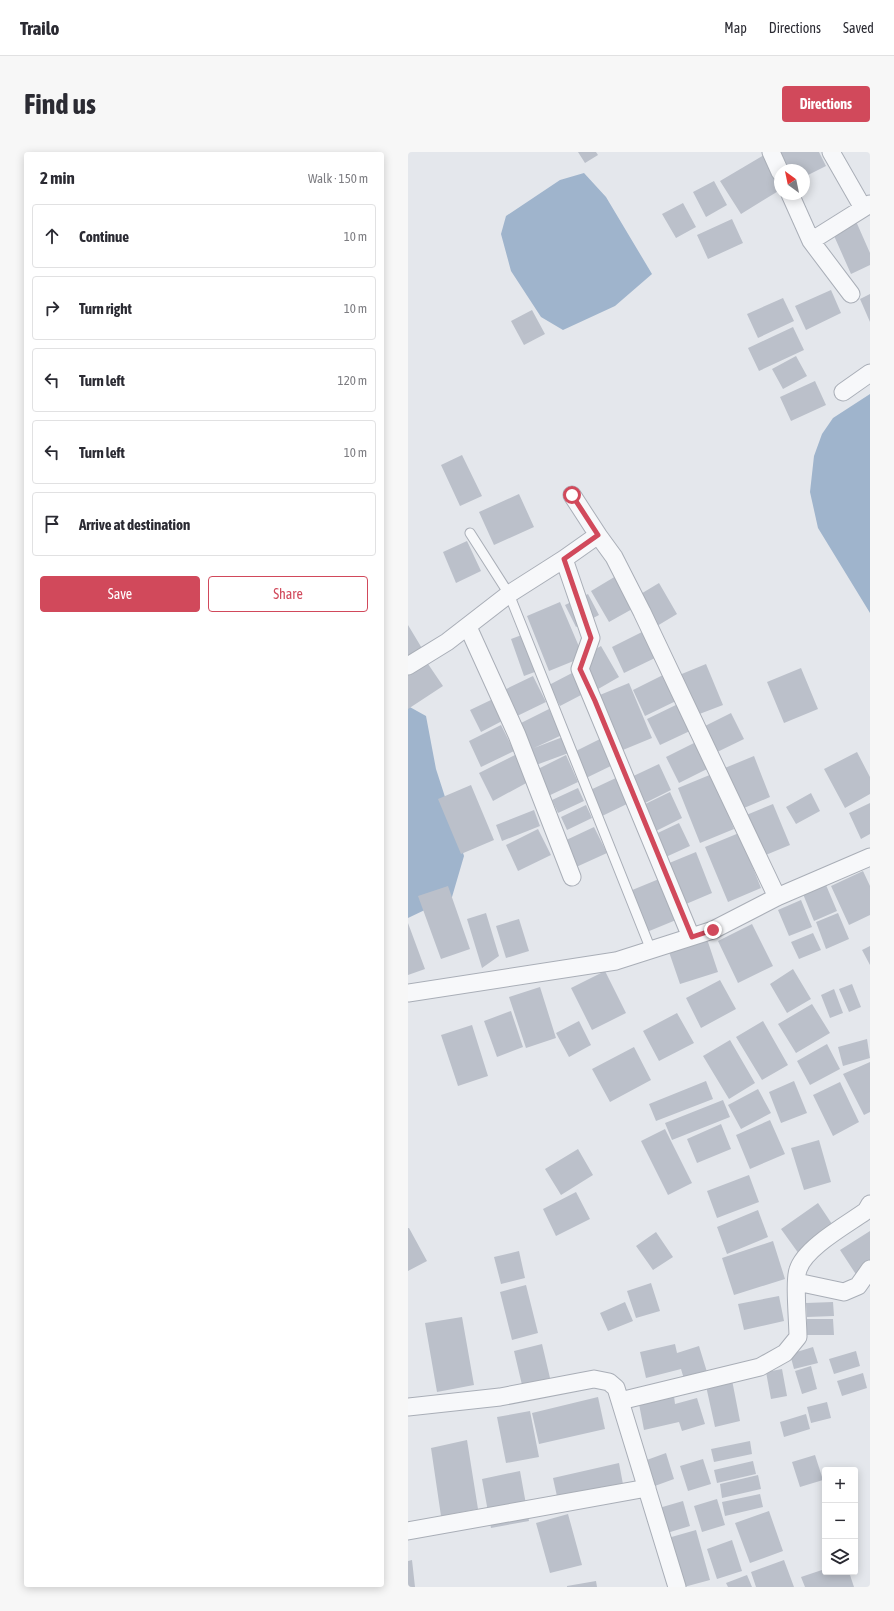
<!DOCTYPE html>
<html lang="en">
<head>
<meta charset="utf-8">
<style>
	body { margin:0; font-family:"Asap Condensed",sans-serif; background:#f7f7f7; color:#2b2b33 }
	.controls { position:absolute; right:12px; bottom:12px; display:grid; overflow:hidden; border-radius:4px; box-shadow:0 2px 10px #0003 }
	.controls button { width:36px; height:36px; display:grid; place-items:center; padding:0; border:0; border-bottom:1px solid #e1e1e2; background:#fff; color:#2b2b33; font:20px sans-serif }
	.compass { position:absolute; left:366px; top:12px; width:36px; height:36px; border-radius:50%; background:#fff; box-shadow:0 2px 10px #0003; rotate:327deg }
	.stop { position:absolute; width:12px; height:12px; margin:-9px; border:3px solid #d1495b; border-radius:50%; background:#fff }
	.stop.end { background:#d1495b; border-color:#fff; box-shadow:0 1px 4px #0008 }
	.list { margin:0; padding:0; list-style:none }
	h2 { display:flex; justify-content:space-between; align-items:center; height:52px; margin:0; padding:0 16px; font-size:17px }
	h2 small { font-size:13px; font-weight:400; color:#7c7c81 }
	.list li { display:grid; grid-template-columns:26px 1fr auto; gap:12px; align-items:center; box-sizing:border-box; height:64px; margin:0 8px 8px; padding:0 8px; border:1px solid #e1e1e2; border-radius:4px }
	.list b { display:block; font-size:15px; white-space:nowrap }
	.list em { font-size:13px; font-style:normal; color:#7c7c81 }
	.actions { display:flex; gap:8px; padding:12px 16px }
	.actions a { flex:1; padding:9px 0; border:1px solid #d1495b; border-radius:4px; text-align:center; font-size:14px; color:#d1495b }
	.actions .main { background:#d1495b; color:#fff }
	.icon { flex:none; width:22px; height:22px; fill:none; stroke:currentColor; stroke-width:2; stroke-linecap:round; stroke-linejoin:round }
	.map { position:relative; flex:none; width:462px; height:1435px; overflow:hidden; border-radius:4px }
	header { display:flex; align-items:center; gap:24px; box-sizing:border-box; height:56px; padding:0 20px; background:#fff; border-bottom:1px solid #e1e1e2 }
	header strong { font-size:19px }
	nav { display:flex; gap:22px; margin-inline-start:auto; font-size:14px }
	.intro { display:flex; align-items:center; justify-content:space-between; box-sizing:border-box; height:96px; padding:0 24px }
	h1 { margin:0; font-size:28px }
	.button { padding:10px 18px; border-radius:4px; background:#d1495b; color:#fff; font-size:14px; font-weight:700 }
	main { display:flex; gap:24px; padding:0 24px }
	aside { flex:1; background:#fff; border-radius:4px; box-shadow:0 2px 10px #0003 }
	.map>svg:first-child { display:block }
	.water { fill:#9fb4cc }
	.building { fill:#bbc0ca }
	.lines { fill:none; stroke-linecap:round; stroke-linejoin:round }
	.lane-casing { stroke:#a9aeb7; stroke-width:11 }
	.street-casing { stroke:#a9aeb7; stroke-width:19 }
	.lane { stroke:#f7f8fa; stroke-width:9 }
	.street { stroke:#f7f8fa; stroke-width:17 }
	.route { stroke:#d1495b; stroke-width:5 }
</style>
</head>
<body>
<header>
<strong>Trailo</strong>
<nav><a>Map</a><a>Directions</a><a>Saved</a></nav>
</header>
<div class="intro"><h1>Find us</h1><a class="button">Directions</a></div>
<main>
<aside>
<h2>2 min<small>Walk · 150 m</small></h2>
<ul class="list">
<li><svg class="icon" aria-label="ahead" viewBox="0 0 24 24"><path d="M12 20V5M6 11l6-6 6 6"/></svg><div><b>Continue</b></div><em>10 m</em></li>
<li><svg class="icon" aria-label="right" viewBox="0 0 24 24"><path d="M7 20v-9h11M14 6l5 5-5 5"/></svg><div><b>Turn right</b></div><em>10 m</em></li>
<li><svg class="icon" aria-label="left" viewBox="0 0 24 24"><path d="M17 20v-9H6M10 6l-5 5 5 5"/></svg><div><b>Turn left</b></div><em>120 m</em></li>
<li><svg class="icon" aria-label="left" viewBox="0 0 24 24"><path d="M17 20v-9H6M10 6l-5 5 5 5"/></svg><div><b>Turn left</b></div><em>10 m</em></li>
<li><svg class="icon" aria-label="arrive" viewBox="0 0 24 24"><path d="M6 21V4h12l-3 4 3 4H6"/></svg><div><b>Arrive at destination</b></div></li>
</ul>
<div class="actions"><a class="main">Save</a><a>Share</a></div>
</aside>
<div class="map">
<svg width="462" height="1435" viewBox="0 0 462 1435">
	<rect width="100%" height="100%" fill="#e4e7ec"/>
	<!-- water -->
	<path class="water" d="M176 21 198 45 244 122 207 154 155 178 133 165 103 119 93 82 98 64 152 28Z
		M462 242V461L410 376 402 340 406 304 414 282 425 266Z
		M0 554 18 564 28 617 56 704 44 745 0 766Z"/>
	<!-- building -->
	<path class="building" d="M170 0H188L190 3 177 11Z
		M365 0H411L418 14 396 25V18H374Z
		M356 3 372 29V38L333 62 312 29Z
		M306 29 319 53 298 65 285 40Z
		M275 51 288 75 268 86 254 62Z
		M324 67 335 91 300 107 289 83Z
		M447 67 462 101V113L443 122 423 77Z
		M423 138 433 161 398 178 387 154Z
		M462 142V170L452 147Z
		M375 146 386 169 350 186 339 162Z
		M124 158 137 182 116 193 103 169Z
		M385 175 396 198 351 219 340 196Z
		M388 204 399 224 375 237 364 217Z
		M407 229 418 253 383 269 372 245Z
		M54 303 74 344 52 354 33 313Z
		M111 342 126 375 86 393 71 360Z
		M59 389 73 419 48 431 35 400Z
		M208 424 226 456 201 470 183 439Z
		M251 431 269 462 244 477 226 446Z
		M180 442 191 463 168 475 157 453Z
		M152 450 175 504 193 494 211 525 185 540 173 506 141 519 119 464Z
		M0 473 18 503 0 514Z
		M236 479 249 505 216 521 204 495Z
		M119 481 132 518 116 524 103 487Z
		M18 509 35 534 0 557V521Z
		M298 512 315 553 281 566 264 526Z
		M393 516 410 557 376 571 359 530Z
		M164 521 175 542 152 554 141 533Z
		M257 522 270 548 237 564 225 538Z
		M125 524 138 550 105 566 92 540Z
		M221 531 244 586 210 600 187 545Z
		M85 547 96 568 73 580 62 558Z
		M272 551 284 578 252 593 239 567Z
		M141 557 154 583 126 596 160 583 166 599 128 613 109 573Z
		M323 561 336 587 303 603 291 577Z
		M93 573 106 599 73 615 61 589Z
		M196 585 209 611 176 627 164 601Z
		M290 589 303 615 271 631 258 605Z
		M449 600 462 625V642L437 656 416 617Z
		M109 602 122 629 85 649 71 621Z
		M158 603 170 630 138 645 126 619Z
		M346 604 362 645 329 659 312 618Z
		M251 612 263 638 231 654 219 627Z
		M304 622 326 677 292 691 270 636Z
		M210 625 223 650 190 666 178 640Z
		M63 633 86 688 53 702 30 647Z
		M170 636 176 649 150 661 144 648Z
		M262 640 274 666 242 682 229 656Z
		M403 641 412 659 388 672 378 655Z
		M462 651V682L453 687 441 661Z
		M365 652 382 693 348 707 331 666Z
		M178 653 184 666 159 678 153 665Z
		M126 658 132 674 94 689 88 673Z
		M271 671 282 694 249 709 239 686Z
		M186 675 199 701 166 716 154 690Z
		M130 677 143 703 110 719 98 693Z
		M331 681 353 736 320 750 297 695Z
		M288 700 304 741 271 755 254 714Z
		M455 719 462 734V763L441 773 423 734Z
		M251 727 268 768 234 782 217 741Z
		M418 733 429 759 406 769 395 742Z
		M40 734 62 797 33 807 10 744Z
		M393 748 404 775 381 784 370 758Z
		M78 761 91 804 74 816 59 767Z
		M430 761 441 787 418 797 408 770Z
		M111 767 121 799 98 806 88 774Z
		M0 771 17 817 0 823Z
		M344 772 365 814 330 831 310 789Z
		M405 781 413 798 391 807 383 790Z
		M299 787 310 820 272 832 261 800Z
		M462 794V813L454 798Z
		M385 817 403 847 379 861 362 832Z
		M197 819 218 861 184 878 163 836Z
		M312 828 328 857 293 876 278 846Z
		M444 832 453 855 441 860 431 837Z
		M132 835 148 886 118 896 101 845Z
		M426 837 435 861 422 866 413 843Z
		M404 852 422 881 388 901 370 872Z
		M103 859 115 895 89 905 76 869Z
		M269 861 286 891 251 909 235 879Z
		M171 869 183 893 161 905 148 881Z
		M355 869 380 913 354 928 328 885Z
		M64 873 80 924 50 934 33 883Z
		M459 887 462 906 435 914 430 895Z
		M322 888 347 931 321 947 295 904Z
		M419 892 432 917 402 933 389 909Z
		M226 895 243 928 202 950 184 917Z
		M462 910V960L456 963 435 922Z
		M298 929 305 947 248 969 241 952Z
		M386 929 399 961 373 971 361 940Z
		M432 930 451 970 425 984 405 943Z
		M350 937 363 961 333 977 320 953Z
		M315 948 322 965 264 988 257 971Z
		M362 968 377 1002 342 1017 328 983Z
		M313 972 323 997 289 1011 279 987Z
		M257 977 284 1031 260 1043 233 989Z
		M411 988 423 1030 396 1038 383 996Z
		M170 997 185 1023 153 1043 137 1017Z
		M341 1023 351 1050 309 1066 299 1039Z
		M168 1040 182 1067 148 1084 135 1057Z
		M410 1051 426 1075 391 1102 373 1077Z
		M350 1058 360 1085 319 1102 309 1075Z
		M0 1076H1L19 1109 0 1119Z
		M462 1079V1120L451 1127 432 1098Z
		M248 1080 265 1105 245 1118 228 1094Z
		M365 1089 377 1127 326 1143 314 1106Z
		M111 1099 117 1126 93 1132 86 1105Z
		M243 1131 252 1159 228 1166 219 1139Z
		M118 1133 130 1181 104 1188 92 1140Z
		M371 1144 376 1169 336 1178 330 1152Z
		M217 1150 225 1169 200 1179 192 1161Z
		M425 1150 426 1164 399 1165 398 1151Z
		M54 1165 66 1233 29 1240 17 1171Z
		M399 1167H425L426 1183H399Z
		M134 1192 142 1226 114 1233 106 1199Z
		M267 1192 269 1201 291 1194 299 1220 276 1227 273 1217 238 1226 232 1200Z
		M405 1195 410 1211 386 1217 382 1202Z
		M448 1199 452 1214 426 1222 421 1207Z
		M403 1214 409 1237 394 1242 387 1219Z
		M374 1217 379 1244 363 1247 358 1220Z
		M455 1221 459 1236 434 1244 429 1229Z
		M324 1228 332 1269 307 1275 298 1234Z
		M266 1244 267 1252 289 1246 297 1272 274 1279 271 1270 236 1278 231 1252Z
		M190 1245 197 1277 131 1292 124 1261Z
		M419 1250 423 1266 403 1271 399 1255Z
		M122 1259 131 1305 98 1311 89 1265Z
		M398 1262 402 1277 376 1285 372 1270Z
		M59 1288 70 1357 33 1364 23 1296Z
		M342 1289 344 1302 306 1310 303 1297Z
		M258 1301 266 1327 244 1335 236 1309Z
		M407 1303 415 1328 392 1335 384 1310Z
		M295 1307 303 1332 280 1339 272 1314Z
		M345 1309 348 1322 309 1331 306 1318Z
		M211 1311 217 1343 152 1358 145 1326Z
		M112 1319 121 1369 83 1376 74 1327Z
		M350 1323 353 1337 314 1346 312 1332Z
		M352 1342 355 1355 317 1364 314 1350Z
		M309 1347 317 1373 294 1380 286 1354Z
		M275 1349 282 1374 259 1381 251 1356Z
		M361 1359 375 1399 342 1411 327 1371Z
		M160 1362 174 1413 142 1421 128 1371Z
		M288 1378 302 1428 276 1435 260 1386Z
		M324 1388 334 1419 309 1427 299 1397Z
		M4 1408 7 1435H0V1409Z
		M376 1408 386 1435H348L343 1420Z
		M417 1417V1420H441L446 1435H397L393 1425Z
		M339 1423 344 1435H320L318 1431Z
		M188 1429 189 1435H159V1434Z"/>
	<g class="lines">
		<defs>
			<path id="lane" d="M62 381 101 442 243 798"/>
			<path id="street" d="M363 0 372 20
				M423 0 455 56
				M382 42 403 89 443 142
				M403 89 462 52
				M435 240 462 221
				M190 383 206 405 234 460 369 745
				M156 407 183 486 172 517 283 785
				M60 475 109 583 164 725
				M0 514 39 490 101 442 156 407 190 383 164 343
				M0 841 208 809 305 778 369 745 462 705
				M389 1130 436 1140 450 1134 462 1117
				M212 1249 352 1215 377 1201 390 1185C390 1171 386 1128 390 1118 396 1096 440 1072 458 1059L462 1052
				M0 1255 92 1245 186 1227 201 1230 208 1236 269 1435
				M0 1379 239 1336"/>
		</defs>
		<!-- lane casing -->
		<use href="#lane" class="lane-casing"/>
		<!-- street casing -->
		<use href="#street" class="street-casing"/>
		<!-- lane -->
		<use href="#lane" class="lane"/>
		<!-- street -->
		<use href="#street" class="street"/>
	</g>
	<g class="lines">
		<!-- route -->
		<path class="route" d="M164 343 190 383 156 407 183 486 172 517 187 549 284 785 305 778"/>
	</g>
</svg>
<div class="controls">
<button>+</button>
<button>−</button>
<button><svg class="icon" aria-label="layers" viewBox="0 0 24 24"><path d="M12 4l9 5-9 5-9-5zM3 14l9 5 9-5"/></svg></button>
</div>
<svg class="compass" viewBox="-18 -18 36 36"><path d="M0-13l5 13h-10z" fill="#e53935"/><path d="M0 13l5-13h-10z" fill="#7c7c81"/></svg>
<div class="stop" style="left:164px;top:343px"></div>
<div class="stop end" style="left:305px;top:778px"></div>
</div>
</main>
</body>
</html>
